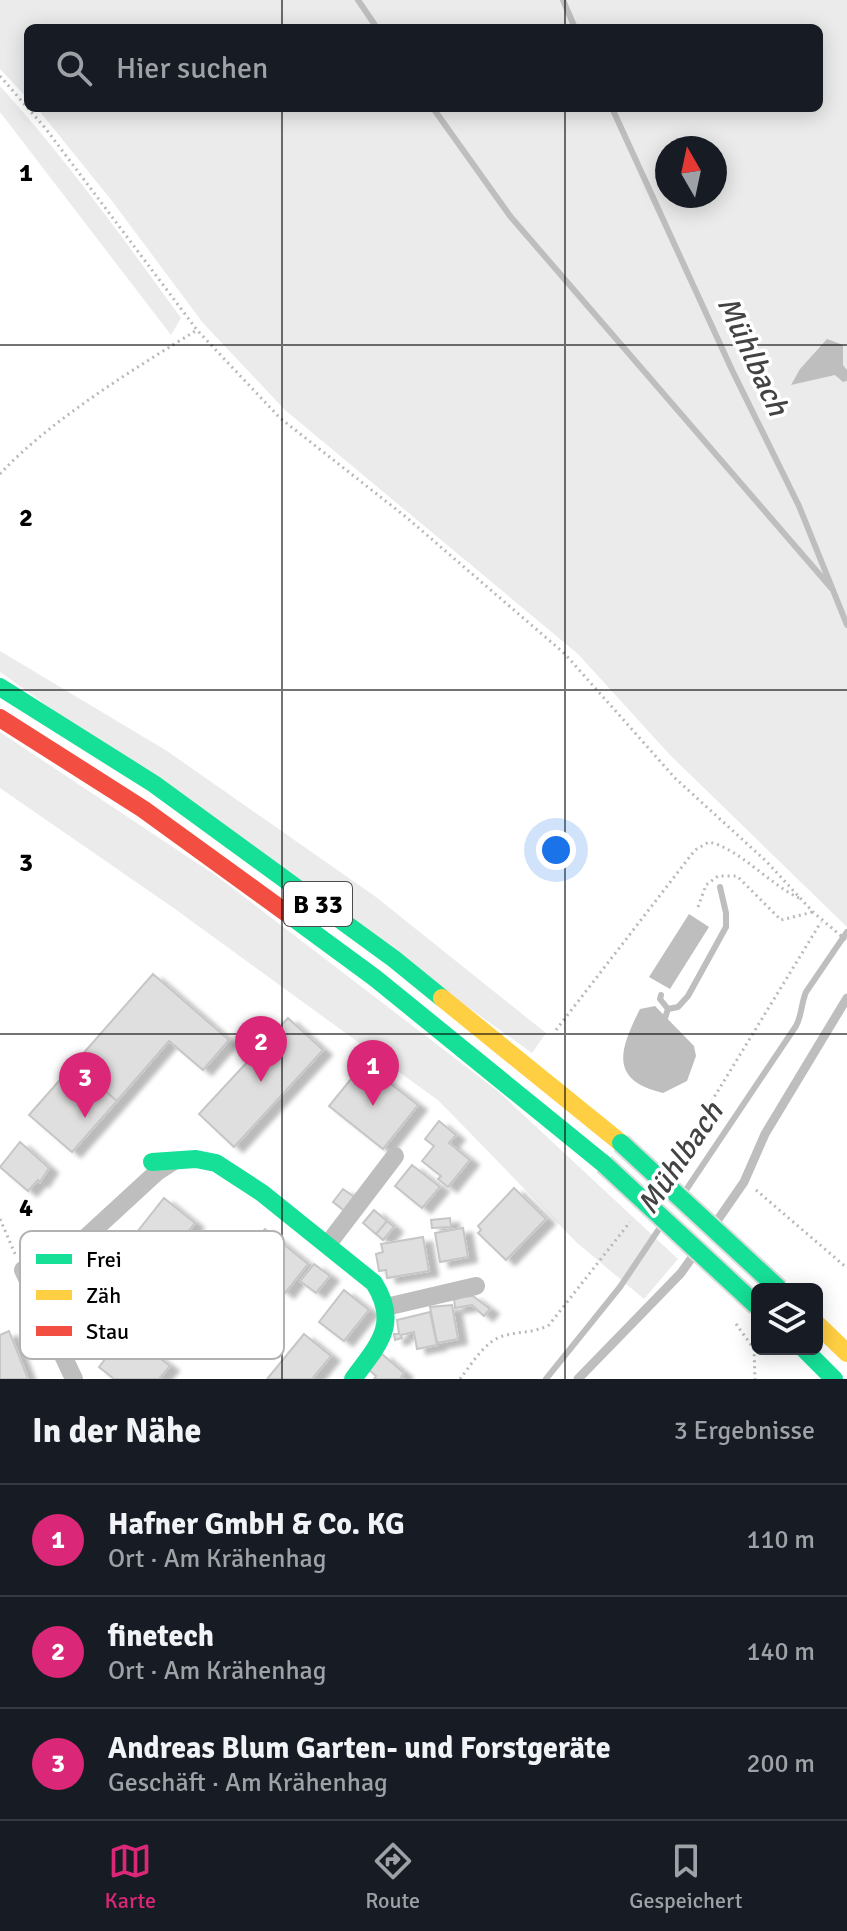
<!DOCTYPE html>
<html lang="de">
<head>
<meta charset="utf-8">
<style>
	body { margin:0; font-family:Signika,sans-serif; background:#20242c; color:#f1f3f6 }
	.controls { position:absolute; right:24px; bottom:24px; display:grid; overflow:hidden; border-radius:12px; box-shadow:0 4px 20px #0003 }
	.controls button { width:72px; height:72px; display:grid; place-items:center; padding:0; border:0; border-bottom:2px solid #363941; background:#171b24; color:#f1f3f6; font:40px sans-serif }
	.compass { position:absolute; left:655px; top:136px; width:72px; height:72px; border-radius:50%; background:#171b24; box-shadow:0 4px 20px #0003; rotate:351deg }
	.you { position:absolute; left:556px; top:850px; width:28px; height:28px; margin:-20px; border:6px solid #fff; border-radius:50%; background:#1a73e8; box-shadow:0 0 0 12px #1a73e833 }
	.badge { display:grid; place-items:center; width:52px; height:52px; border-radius:50%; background:#db2777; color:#fff; font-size:26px; font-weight:700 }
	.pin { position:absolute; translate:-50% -66px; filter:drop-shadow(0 2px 4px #0008) }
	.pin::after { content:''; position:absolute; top:42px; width:28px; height:24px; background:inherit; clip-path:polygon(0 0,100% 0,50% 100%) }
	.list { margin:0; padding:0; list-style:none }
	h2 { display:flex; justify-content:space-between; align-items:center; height:104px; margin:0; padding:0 32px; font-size:34px }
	h2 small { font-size:26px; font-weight:400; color:#9ea1a6 }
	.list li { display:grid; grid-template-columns:52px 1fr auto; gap:24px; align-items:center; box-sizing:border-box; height:112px; padding:0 32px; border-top:2px solid #363941 }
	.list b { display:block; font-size:30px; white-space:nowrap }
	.list p { margin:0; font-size:26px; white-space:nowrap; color:#9ea1a6 }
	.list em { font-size:26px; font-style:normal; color:#9ea1a6 }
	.icon { flex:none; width:44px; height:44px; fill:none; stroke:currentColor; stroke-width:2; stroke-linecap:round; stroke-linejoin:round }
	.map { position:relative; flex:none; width:847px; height:1379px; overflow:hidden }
	.search { position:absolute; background:#171b24; box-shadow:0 4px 20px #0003; left:24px; right:24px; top:24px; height:88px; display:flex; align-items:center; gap:20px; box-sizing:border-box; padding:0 28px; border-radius:12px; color:#9ea1a6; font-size:30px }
	.sheet { height:440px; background:#171b24 }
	nav { display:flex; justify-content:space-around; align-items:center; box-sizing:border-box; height:112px; border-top:2px solid #363941; background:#171b24; font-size:22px; color:#9ea1a6 }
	nav a { display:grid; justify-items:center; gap:4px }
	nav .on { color:#db2777 }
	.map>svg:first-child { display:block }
	.green { fill:#ebebeb; fill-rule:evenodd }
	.water { fill:#bebebe }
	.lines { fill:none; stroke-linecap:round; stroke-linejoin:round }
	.stream { stroke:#bebebe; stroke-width:6 }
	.building { fill:#dfdfdf; stroke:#c6c6c6; stroke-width:2; filter:url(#shadow) }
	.path { stroke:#b9b9b9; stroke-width:3; stroke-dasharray:2 4; stroke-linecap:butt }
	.lane { stroke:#bebebe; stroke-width:9 }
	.street { stroke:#bebebe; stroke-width:18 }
	.fast { stroke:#16e098; stroke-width:18 }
	.slow { stroke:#ffcf43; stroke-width:18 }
	.jam { stroke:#f24e42; stroke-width:18 }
	.fast-bridge-casing { stroke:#dbdbdb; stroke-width:22; stroke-linecap:butt }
	.fast-bridge { stroke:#16e098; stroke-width:18 }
	.grid { fill:none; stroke:#000; stroke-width:2; stroke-opacity:0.55 }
	.labels { text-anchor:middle; stroke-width:7; stroke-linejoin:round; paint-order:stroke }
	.shield { fill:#fff; stroke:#4c4c4c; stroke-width:2 }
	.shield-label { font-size:26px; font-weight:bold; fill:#000 }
	.water-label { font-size:30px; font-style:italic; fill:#434343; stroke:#fff }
	.key { fill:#fff; stroke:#b2b2b2; stroke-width:2 }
	.key-label { font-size:22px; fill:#000 }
	.grid-label { font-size:26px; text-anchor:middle; font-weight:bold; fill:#000; stroke:#fff; stroke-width:7; stroke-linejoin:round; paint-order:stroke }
</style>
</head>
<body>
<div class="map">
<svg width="847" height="1379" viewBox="0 0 847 1379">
	<defs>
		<filter id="shadow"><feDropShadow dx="9" dy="5" stdDeviation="2" flood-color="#0004"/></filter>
	</defs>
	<rect width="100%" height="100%" fill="#fff"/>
	<!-- green -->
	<path class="green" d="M0 0H847V927L670 755 578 654 285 410 203 323 112 201 37 108H819V28H28V99L0 69ZM667 148H715V196H667Z
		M0 86C66 159 123 238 181 318L171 335 0 112Z
		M0 651 167 751 376 897 546 1033 532 1053 0 672Z
		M0 732 218 877 499 1092 678 1259 644 1299 576 1242 439 1101 175 909 0 788Z"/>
	<!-- water -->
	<path class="water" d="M827 339 843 345V365L847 370V381L843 382 835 375 791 385 800 369Z
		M689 914 709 927 670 989 649 977Z
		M655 1006 694 1046 696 1056 687 1081 663 1093C608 1080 620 1049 640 1009Z"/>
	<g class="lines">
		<!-- stream -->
		<path class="stream" d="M358 0 377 28
			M563 0 575 28
			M433 108 510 216 833 590
			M612 108 732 370 799 506 847 625
			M661 995 660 999 668 1009
			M665 1018 668 1009 678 1007 688 996 726 927V913L720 887
			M686 1190 796 1026C802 1015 801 1004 806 992L847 932
			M546 1379 620 1287 659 1229"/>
	</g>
	<!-- building -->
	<path class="building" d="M153 974 229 1040 203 1070 169 1041 117 1101 74 1064Z
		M288 1018 323 1050 234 1147 199 1114Z
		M364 1063 418 1105 383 1149 329 1106Z
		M74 1064 117 1101 72 1152 29 1115Z
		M439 1121 456 1135 449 1143 470 1160 448 1187 438 1179 441 1176 422 1161 434 1146 425 1139Z
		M20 1142 49 1168 40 1182 38 1180 28 1191 0 1167Z
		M412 1165 440 1187 422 1208 395 1186Z
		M514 1188 546 1219 506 1260 478 1233 481 1230 478 1226Z
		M343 1189 356 1198 346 1212 333 1202Z
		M164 1198 195 1223 159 1268 130 1246 133 1243 130 1241Z
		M374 1210 387 1221 376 1234 363 1223Z
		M450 1218 451 1227 432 1228 431 1220Z
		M387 1221 394 1227 383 1240 376 1234Z
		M463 1228 468 1257 440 1262 435 1233Z
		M265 1229 308 1264 285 1293 242 1258Z
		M423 1237 429 1271 387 1278 386 1270 379 1271 376 1254 383 1252 381 1244Z
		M314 1264 330 1276 316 1293 300 1281Z
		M344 1290 369 1310 344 1341 319 1322Z
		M473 1296 490 1309 484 1316 472 1305 455 1308 454 1297Z
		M452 1305 458 1339 437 1343 430 1307Z
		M430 1312 437 1345 417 1349 414 1332 401 1335 402 1338 395 1340 394 1334H399L397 1320Z
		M9 1331 28 1379H0V1335Z
		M126 1332 170 1366 159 1379H114L99 1367Z
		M304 1334 331 1356 312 1379H267Z
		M382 1354 404 1373 401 1377 404 1379H374L376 1376 369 1370Z"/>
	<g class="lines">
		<!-- path -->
		<path class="path" d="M0 76 46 129 197 330 280 418 406 517 565 654 675 778 767 862 813 912 847 941
			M0 474C50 420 134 369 197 330
			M698 907 706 885 718 876H737L781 920 813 912
			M556 1030 695 850 709 842C740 849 769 884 799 898
			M677 1158 821 922
			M756 1190 847 1268
			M0 1219 16 1256
			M736 1324 754 1349 755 1379
			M460 1379C471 1365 483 1344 500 1337 516 1331 532 1334 549 1325L630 1222"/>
		<!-- lane -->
		<path class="lane" d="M717 1221 744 1182 765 1134 847 998
			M578 1379 681 1273 693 1256"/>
		<!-- street -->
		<path class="street" d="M328 1244 395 1156
			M23 1270 74 1379
			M32 1287 157 1172 174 1161
			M386 1307 476 1286"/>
		<!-- fast -->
		<path class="fast" d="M0 687 154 784 394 959 442 998
			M292 917 375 978 604 1164
			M152 1162 196 1159 216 1163 262 1193 374 1283C400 1324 378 1345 353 1379
			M804 1349 834 1379"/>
		<!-- slow -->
		<path class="slow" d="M442 998 621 1143
			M817 1324 847 1353"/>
		<!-- jam -->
		<path class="jam" d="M0 718 143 809 292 917"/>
		<defs>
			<path id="fast-bridge" d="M621 1143 779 1289
				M604 1164 757 1306"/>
		</defs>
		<!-- fast-bridge casing -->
		<use href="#fast-bridge" class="fast-bridge-casing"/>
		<!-- fast-bridge -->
		<use href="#fast-bridge" class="fast-bridge"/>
	</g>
	<!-- grid -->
	<path class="grid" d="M282 0V28M565 0V28M282 108V1379M565 108V1379M0 345H847M0 690H847M0 1034H847"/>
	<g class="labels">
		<!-- shield labels -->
		<rect class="shield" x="284" y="882" width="68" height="44" rx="6"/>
		<g class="shield-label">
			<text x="318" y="913">B 33</text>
		</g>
		<!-- water labels -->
		<g class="water-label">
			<text transform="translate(753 356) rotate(65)" y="10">Mühlbach</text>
			<text transform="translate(680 1158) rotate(-56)" y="10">Mühlbach</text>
		</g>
	</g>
	<!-- legend -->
	<rect x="20" y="1231" width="264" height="128" rx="12" class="key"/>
	<rect x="36" y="1254" width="36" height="10" fill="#16e098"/>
	<rect x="36" y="1290" width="36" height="10" fill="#ffcf43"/>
	<rect x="36" y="1326" width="36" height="10" fill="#f24e42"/>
	<g class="key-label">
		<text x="86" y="1267">Frei</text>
		<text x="86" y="1303">Zäh</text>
		<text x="86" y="1339">Stau</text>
	</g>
	<g class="grid-label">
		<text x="26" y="181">1</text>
		<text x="26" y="526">2</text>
		<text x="26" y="871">3</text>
		<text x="26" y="1216">4</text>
	</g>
</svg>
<div class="controls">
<button><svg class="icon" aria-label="layers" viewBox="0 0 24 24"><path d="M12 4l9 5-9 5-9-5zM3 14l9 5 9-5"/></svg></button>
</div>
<svg class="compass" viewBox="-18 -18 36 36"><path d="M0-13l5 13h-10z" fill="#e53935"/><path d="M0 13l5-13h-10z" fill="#9ea1a6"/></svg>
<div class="you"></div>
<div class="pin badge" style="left:373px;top:1106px">1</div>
<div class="pin badge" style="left:261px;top:1082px">2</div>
<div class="pin badge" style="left:85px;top:1118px">3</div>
<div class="search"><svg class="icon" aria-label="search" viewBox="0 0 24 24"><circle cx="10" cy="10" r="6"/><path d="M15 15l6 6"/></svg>Hier suchen</div>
</div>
<section class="sheet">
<h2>In der Nähe<small>3 Ergebnisse</small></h2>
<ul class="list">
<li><span class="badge">1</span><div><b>Hafner GmbH &amp; Co. KG</b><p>Ort · Am Krähenhag</p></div><em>110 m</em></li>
<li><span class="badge">2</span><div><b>finetech</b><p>Ort · Am Krähenhag</p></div><em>140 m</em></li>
<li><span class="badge">3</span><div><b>Andreas Blum Garten- und Forstgeräte</b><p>Geschäft · Am Krähenhag</p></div><em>200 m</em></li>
</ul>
</section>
<nav>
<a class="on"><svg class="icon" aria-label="map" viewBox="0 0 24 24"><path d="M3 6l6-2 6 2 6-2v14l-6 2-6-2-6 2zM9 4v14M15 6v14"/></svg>Karte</a>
<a><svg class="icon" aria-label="directions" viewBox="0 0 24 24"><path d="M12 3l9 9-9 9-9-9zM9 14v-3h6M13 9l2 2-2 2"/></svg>Route</a>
<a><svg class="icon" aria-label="saved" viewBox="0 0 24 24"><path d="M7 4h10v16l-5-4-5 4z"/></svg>Gespeichert</a>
</nav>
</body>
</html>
